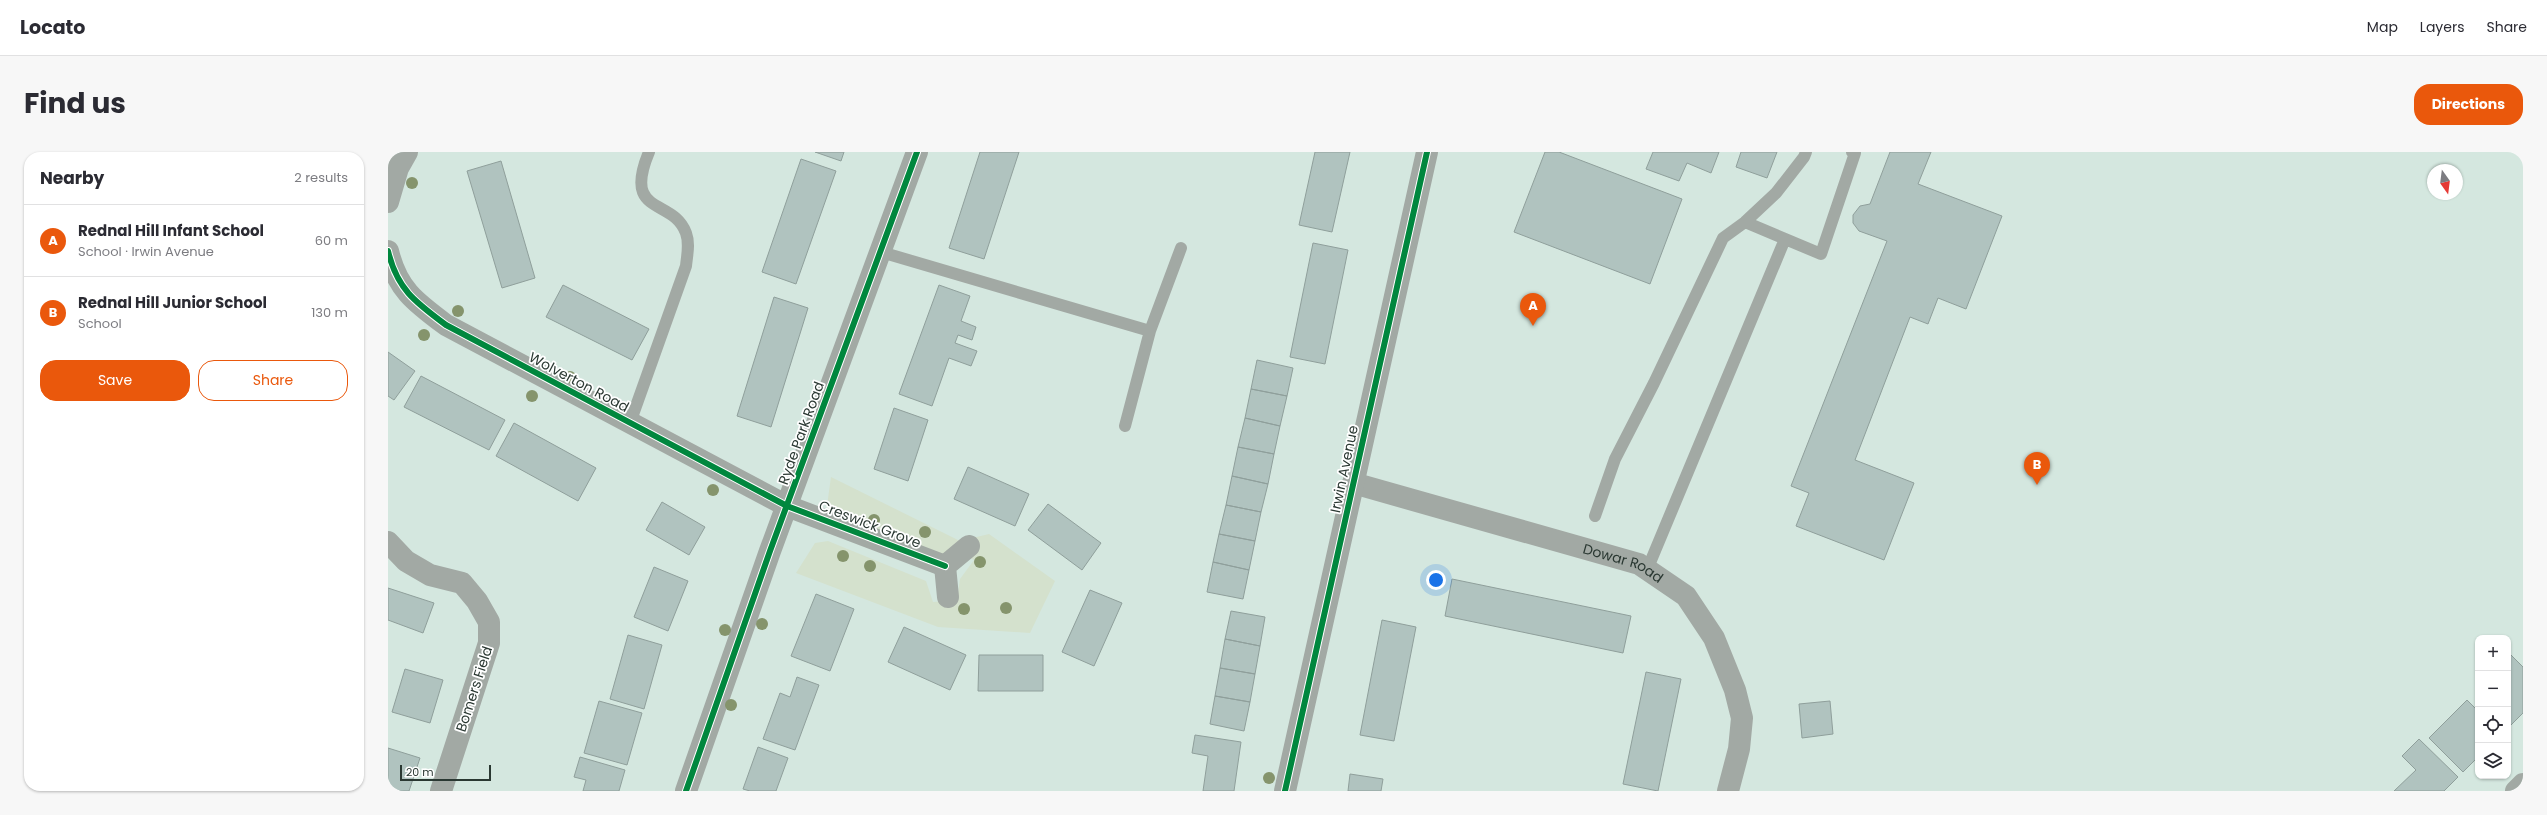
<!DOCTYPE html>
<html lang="en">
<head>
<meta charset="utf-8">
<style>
	body { margin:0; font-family:Poppins,sans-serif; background:#f7f7f7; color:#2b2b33 }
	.controls { position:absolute; right:12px; bottom:12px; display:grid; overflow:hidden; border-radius:8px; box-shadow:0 1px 3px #0004 }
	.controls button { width:36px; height:36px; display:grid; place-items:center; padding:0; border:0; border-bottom:1px solid #e1e1e2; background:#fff; color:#2b2b33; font:20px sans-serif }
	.compass { position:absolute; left:2039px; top:12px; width:36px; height:36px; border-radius:50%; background:#fff; box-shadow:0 1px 3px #0004; rotate:166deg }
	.scale { position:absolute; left:12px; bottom:10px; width:91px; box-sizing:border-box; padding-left:4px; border:2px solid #2a3832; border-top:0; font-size:11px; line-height:14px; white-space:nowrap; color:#2a3832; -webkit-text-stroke:3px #fff; paint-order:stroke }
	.you { position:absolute; left:1048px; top:428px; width:14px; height:14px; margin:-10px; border:3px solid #fff; border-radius:50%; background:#1a73e8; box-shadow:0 0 0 6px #1a73e833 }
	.badge { display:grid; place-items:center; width:26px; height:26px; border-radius:50%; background:#ea580c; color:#fff; font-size:13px; font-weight:700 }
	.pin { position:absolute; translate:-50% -33px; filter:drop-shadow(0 1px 2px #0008) }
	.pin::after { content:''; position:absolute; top:21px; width:14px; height:12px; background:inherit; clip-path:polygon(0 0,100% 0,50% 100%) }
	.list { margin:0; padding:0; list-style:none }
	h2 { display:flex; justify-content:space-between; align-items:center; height:52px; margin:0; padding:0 16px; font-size:17px }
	h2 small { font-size:13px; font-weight:400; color:#7c7c81 }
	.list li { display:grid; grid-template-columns:26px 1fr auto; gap:12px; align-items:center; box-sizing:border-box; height:72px; padding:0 16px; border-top:1px solid #e1e1e2 }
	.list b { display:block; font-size:15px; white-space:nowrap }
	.list p { margin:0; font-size:13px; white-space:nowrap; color:#7c7c81 }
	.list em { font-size:13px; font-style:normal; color:#7c7c81 }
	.actions { display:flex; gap:8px; padding:12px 16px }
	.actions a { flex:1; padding:9px 0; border:1px solid #ea580c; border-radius:16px; text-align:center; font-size:14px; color:#ea580c }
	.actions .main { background:#ea580c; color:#fff }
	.icon { flex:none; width:22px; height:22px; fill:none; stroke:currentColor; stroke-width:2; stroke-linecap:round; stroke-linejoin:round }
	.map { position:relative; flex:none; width:2135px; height:639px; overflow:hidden; border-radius:16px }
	header { display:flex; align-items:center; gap:24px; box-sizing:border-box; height:56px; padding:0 20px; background:#fff; border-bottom:1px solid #e1e1e2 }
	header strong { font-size:19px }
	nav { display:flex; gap:22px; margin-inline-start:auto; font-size:14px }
	.intro { display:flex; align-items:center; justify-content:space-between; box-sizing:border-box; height:96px; padding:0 24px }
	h1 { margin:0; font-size:28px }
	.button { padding:10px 18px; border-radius:16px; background:#ea580c; color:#fff; font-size:14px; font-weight:700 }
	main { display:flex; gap:24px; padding:0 24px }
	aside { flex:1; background:#fff; border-radius:16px; box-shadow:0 1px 3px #0004 }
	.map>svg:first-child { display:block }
	.green { fill:#d4e1cd }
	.building { fill:#b0c3bf; stroke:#8f9f9b }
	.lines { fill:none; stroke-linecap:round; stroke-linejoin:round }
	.lane { stroke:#a2a9a4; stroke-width:12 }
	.street { stroke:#a2a9a4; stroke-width:22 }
	.cycleway-casing { stroke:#fff; stroke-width:8 }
	.cycleway { stroke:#00873e; stroke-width:6 }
	.tree { fill:#85946c }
	.labels { text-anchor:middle; stroke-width:3.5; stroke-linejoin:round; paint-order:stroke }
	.street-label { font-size:14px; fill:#2a3832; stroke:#fff }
</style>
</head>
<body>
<header>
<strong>Locato</strong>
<nav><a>Map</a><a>Layers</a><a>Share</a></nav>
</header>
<div class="intro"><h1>Find us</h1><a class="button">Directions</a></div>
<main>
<aside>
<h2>Nearby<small>2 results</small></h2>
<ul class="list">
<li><span class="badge">A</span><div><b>Rednal Hill Infant School</b><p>School · Irwin Avenue</p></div><em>60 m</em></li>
<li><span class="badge">B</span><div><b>Rednal Hill Junior School</b><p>School</p></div><em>130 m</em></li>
</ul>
<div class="actions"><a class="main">Save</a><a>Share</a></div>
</aside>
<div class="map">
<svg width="2135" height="639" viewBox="0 0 2135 639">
	<rect width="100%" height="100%" fill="#d4e7df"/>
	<!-- green -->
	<path class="green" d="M443 325 572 389 601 382 667 429 642 481 550 475 408 421 427 391 440 389 538 429 545 450 569 448 572 427 586 408 564 397 552 404 438 361Z"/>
	<!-- building -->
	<path class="building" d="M427 0H456L453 9Z
		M592 0H631L596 107 561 96Z
		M927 0H962L944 80 911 73Z
		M1157 0H1171L1294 47 1262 132 1126 80Z
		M1265 0H1331L1323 21 1299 11 1291 29 1258 17Z
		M1353 0H1389L1379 26 1348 15Z
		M1502 0H1543L1530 32 1614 64 1578 157 1550 146 1540 172 1522 165 1467 308 1526 331 1496 408 1408 374 1421 341 1403 334 1499 89 1471 79 1465 71V63L1472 54 1482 52Z
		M413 7 448 19 408 132 374 120Z
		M113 9 147 126 114 136 79 19Z
		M925 91 960 98 937 212 902 205Z
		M175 133 261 177 244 208 158 165Z
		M551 133 582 144 573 169 588 175 584 188 570 183 567 191 589 199 583 214 561 206 544 254 511 242Z
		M386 145 420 156 383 275 349 264Z
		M0 200 27 219 6 248 0 244Z
		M869 208 905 216 899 244 863 237Z
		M33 224 117 268 101 298 16 255Z
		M863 237 899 244 892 274 857 266Z
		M506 256 540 268 520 329 486 317Z
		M857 266 892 274 886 302 850 295Z
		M126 271 208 316 190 349 108 304Z
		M850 295 886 302 880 332 844 324Z
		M580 315 641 342 627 374 566 347Z
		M844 324 880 332 873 360 838 353Z
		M274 350 317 375 301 403 258 378Z
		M660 352 713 391 694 418 640 378Z
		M838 353 873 360 867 389 831 382Z
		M831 382 867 389 861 418 825 410Z
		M825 410 861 418 855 447 819 440Z
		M266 415 300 429 280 479 246 465Z
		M1064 427 1243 464 1235 501 1057 464Z
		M0 436 46 451 35 481 0 468Z
		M702 438 734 451 706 514 674 500Z
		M428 442 466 457 442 519 403 504Z
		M843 459 877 465 872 494 837 487Z
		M994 468 1028 475 1006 589 972 583Z
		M516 475 578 503 562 538 500 510Z
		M240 483 274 493 256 557 222 547Z
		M837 487 872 494 867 522 832 516Z
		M591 503H655V539H590Z
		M2123 503 2135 515V561L2120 576V506Z
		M832 516 867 522 862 550 827 544Z
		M17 517 55 528 42 571 4 560Z
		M1258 520 1293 527 1270 639 1235 632Z
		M409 525 431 533 407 598 375 587 392 541 402 545Z
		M827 544 862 550 856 579 822 572Z
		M2079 548 2090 559V605L2075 620 2041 586Z
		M211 549 254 561 239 613 196 601Z
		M1442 549 1445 582 1414 586 1411 552Z
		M807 583 853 590 846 639H815L820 604 804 601Z
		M2031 587 2070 625 2056 639H2006L2028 618 2014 604Z
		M370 595 400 606 388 639H362L355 637Z
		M0 596 32 606 21 639H0Z
		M192 605 237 618 231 639H195L198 628 186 625Z
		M962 622 995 627 993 639H960Z"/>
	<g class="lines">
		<!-- lane -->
		<path class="lane" d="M1357 70 1433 102 1467 1 1464 0
			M493 100 762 179
			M242 271 298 114C299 103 302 92 298 81 285 45 234 65 261 0
			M737 274 762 179 793 96
			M1207 364 1227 307 1266 231 1335 86 1357 70 1388 41 1416 5 1418 0
			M1259 418 1397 87"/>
		<!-- street -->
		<g class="street">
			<path d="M0 50 10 16 19 0"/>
			<path d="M0 99C9 137 27 150 58 173L399 354 557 414"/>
			<path id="s1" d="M965 331 1251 412 1298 444 1326 486 1347 538 1354 566 1351 597 1340 639"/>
			<path d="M0 390 18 409 42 423 74 431 89 449 101 470V491L53 639"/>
			<path d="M560 445 557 414 581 394"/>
			<path d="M298 639 382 399 529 0"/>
			<path d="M897 639 1039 0"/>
			<path d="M2128 639 2135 632"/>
		</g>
		<defs>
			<path id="cycleway" d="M0 99C9 137 27 150 58 173L399 354 557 414
				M298 639 382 399 529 0
				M897 639 1039 0"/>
		</defs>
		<!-- cycleway casing -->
		<use href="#cycleway" class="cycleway-casing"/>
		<!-- cycleway -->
		<use href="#cycleway" class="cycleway"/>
	</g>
	<!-- trees -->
	<g class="tree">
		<circle cx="24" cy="31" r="6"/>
		<circle cx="70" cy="159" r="6"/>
		<circle cx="36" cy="183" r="6"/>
		<circle cx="182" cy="225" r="6"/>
		<circle cx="144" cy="244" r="6"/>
		<circle cx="325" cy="338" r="6"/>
		<circle cx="486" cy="368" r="6"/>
		<circle cx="537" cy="380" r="6"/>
		<circle cx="455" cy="404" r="6"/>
		<circle cx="592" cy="410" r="6"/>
		<circle cx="482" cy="414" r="6"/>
		<circle cx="618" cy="456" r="6"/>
		<circle cx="576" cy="457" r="6"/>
		<circle cx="374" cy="472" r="6"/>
		<circle cx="337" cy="478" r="6"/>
		<circle cx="343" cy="553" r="6"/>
		<circle cx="881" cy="626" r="6"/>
	</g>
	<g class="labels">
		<!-- street labels -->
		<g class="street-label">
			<text transform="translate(191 230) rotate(28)" y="5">Wolverton Road</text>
			<text transform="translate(413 281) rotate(-70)" y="5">Ryde Park Road</text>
			<text transform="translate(956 317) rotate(-78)" y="5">Irwin Avenue</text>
			<text transform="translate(482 372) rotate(21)" y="5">Creswick Grove</text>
			<text dy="5" stroke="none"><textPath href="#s1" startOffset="282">Dowar Road</textPath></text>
			<text transform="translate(86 537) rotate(-72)" y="5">Bomers Field</text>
		</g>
	</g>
</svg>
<div class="controls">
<button>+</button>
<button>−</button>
<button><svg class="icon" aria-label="locate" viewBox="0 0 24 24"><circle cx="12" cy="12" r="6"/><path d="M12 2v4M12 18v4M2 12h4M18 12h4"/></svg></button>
<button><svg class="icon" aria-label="layers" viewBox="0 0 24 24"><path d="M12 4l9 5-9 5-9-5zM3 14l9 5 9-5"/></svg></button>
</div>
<svg class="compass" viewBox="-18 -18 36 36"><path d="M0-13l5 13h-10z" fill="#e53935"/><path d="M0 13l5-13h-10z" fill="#7c7c81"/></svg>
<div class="scale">20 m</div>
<div class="you"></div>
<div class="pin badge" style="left:1145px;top:174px">A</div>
<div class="pin badge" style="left:1649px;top:333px">B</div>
</div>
</main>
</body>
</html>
